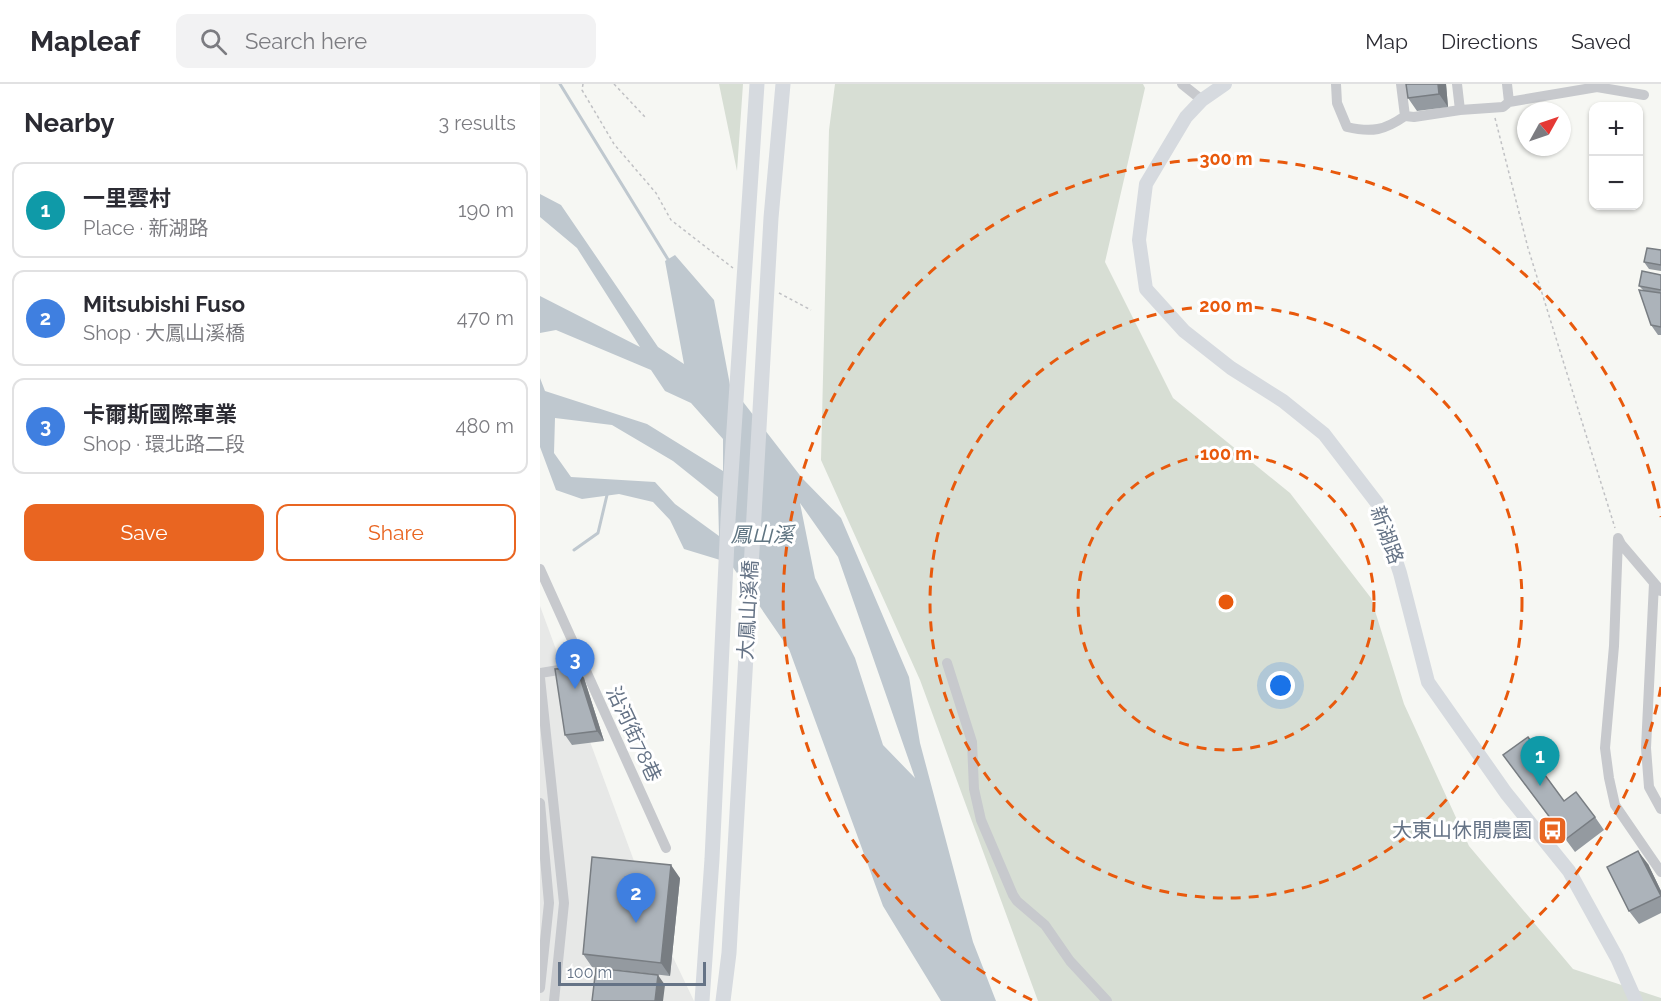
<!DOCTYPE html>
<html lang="en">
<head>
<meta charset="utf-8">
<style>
	body { margin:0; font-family:Raleway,"Noto Sans TC",sans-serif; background:#f2f2f3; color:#2b2b33 }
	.controls { position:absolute; right:18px; top:18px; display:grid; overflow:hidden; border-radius:12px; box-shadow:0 2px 4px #0004 }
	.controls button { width:54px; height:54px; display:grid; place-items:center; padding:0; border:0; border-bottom:2px solid #e1e1e2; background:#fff; color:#2b2b33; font:30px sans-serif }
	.compass { position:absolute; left:977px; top:18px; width:54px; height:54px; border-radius:50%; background:#fff; box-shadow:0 2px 4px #0004; rotate:50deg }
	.scale { position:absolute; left:18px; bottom:15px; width:148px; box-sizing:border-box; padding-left:6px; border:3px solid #657386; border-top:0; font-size:16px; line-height:21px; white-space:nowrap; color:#657386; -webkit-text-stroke:4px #fff; paint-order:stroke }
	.you { position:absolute; left:741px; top:602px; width:21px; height:21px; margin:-15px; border:4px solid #fff; border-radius:50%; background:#1a73e8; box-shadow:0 0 0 9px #1a73e833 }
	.badge { display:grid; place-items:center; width:39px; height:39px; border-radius:50%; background:#e96521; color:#fff; font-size:20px; font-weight:700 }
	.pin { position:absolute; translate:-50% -50px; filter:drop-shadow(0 2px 3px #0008) }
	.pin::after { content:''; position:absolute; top:32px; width:21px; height:18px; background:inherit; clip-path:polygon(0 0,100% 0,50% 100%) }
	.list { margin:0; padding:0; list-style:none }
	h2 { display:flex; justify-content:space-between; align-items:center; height:78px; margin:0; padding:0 24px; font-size:26px }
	h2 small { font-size:20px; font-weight:400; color:#7c7c81 }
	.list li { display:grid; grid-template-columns:39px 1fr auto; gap:18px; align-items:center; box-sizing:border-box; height:96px; margin:0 12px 12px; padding:0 12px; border:2px solid #e1e1e2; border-radius:12px }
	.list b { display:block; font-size:22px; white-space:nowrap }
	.list p { margin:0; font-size:20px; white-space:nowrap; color:#7c7c81 }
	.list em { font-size:20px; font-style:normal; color:#7c7c81 }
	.actions { display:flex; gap:12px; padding:18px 24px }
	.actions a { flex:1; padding:14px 0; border:2px solid #e96521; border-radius:12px; text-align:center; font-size:21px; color:#e96521 }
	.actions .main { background:#e96521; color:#fff }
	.icon { flex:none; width:33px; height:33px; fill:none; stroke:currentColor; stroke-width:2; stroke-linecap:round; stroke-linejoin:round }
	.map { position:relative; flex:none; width:1121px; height:917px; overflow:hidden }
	header { display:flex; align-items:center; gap:36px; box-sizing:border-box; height:84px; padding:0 30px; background:#fff; border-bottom:2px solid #e1e1e2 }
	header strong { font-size:28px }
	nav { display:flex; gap:33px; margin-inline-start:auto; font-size:21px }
	.search { width:420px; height:54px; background:#f2f2f3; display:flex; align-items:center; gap:15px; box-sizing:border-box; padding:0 21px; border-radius:12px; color:#7c7c81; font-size:22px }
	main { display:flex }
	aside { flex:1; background:#fff }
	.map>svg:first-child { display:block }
	.built { fill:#e7e8e7 }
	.green { fill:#d7ded4 }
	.water { fill:#bfc8cf; fill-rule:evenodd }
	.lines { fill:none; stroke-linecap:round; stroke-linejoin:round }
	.stream { stroke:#bfc8cf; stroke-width:3 }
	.path { stroke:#c0c1c4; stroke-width:1.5; stroke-dasharray:3 3; stroke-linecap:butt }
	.minor { stroke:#c7c9cd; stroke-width:10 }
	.major { stroke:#d6dadf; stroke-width:14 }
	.highway { stroke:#d6dadf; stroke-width:15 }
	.wall { fill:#949aa0 }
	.shaded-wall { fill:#787d82 }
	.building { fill:#acb3ba; stroke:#787d82; stroke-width:1.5 }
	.ring { fill:none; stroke:#e8590c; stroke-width:3; stroke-dasharray:10 8 }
	.labels { text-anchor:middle; stroke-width:6; stroke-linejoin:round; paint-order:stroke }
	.street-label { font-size:20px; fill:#657386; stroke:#fff }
	.poi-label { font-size:20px; fill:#657386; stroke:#fff; text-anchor:end }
	.water-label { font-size:21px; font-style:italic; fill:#607582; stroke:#fff }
	.centre { fill:#e8590c; stroke:#fff; stroke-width:3 }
	.ring-label { font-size:18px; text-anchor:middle; font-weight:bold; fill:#e8590c; stroke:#fff; stroke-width:6; stroke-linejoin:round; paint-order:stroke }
</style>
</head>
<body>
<header>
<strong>Mapleaf</strong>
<div class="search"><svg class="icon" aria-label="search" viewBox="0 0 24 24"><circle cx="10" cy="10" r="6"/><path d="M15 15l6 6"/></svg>Search here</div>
<nav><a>Map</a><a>Directions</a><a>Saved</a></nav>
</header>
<main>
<aside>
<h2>Nearby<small>3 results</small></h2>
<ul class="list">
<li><span class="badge" style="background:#0f9aa8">1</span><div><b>一里雲村</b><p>Place · 新湖路</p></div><em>190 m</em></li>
<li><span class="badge" style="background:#3f7fe0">2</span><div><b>Mitsubishi Fuso</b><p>Shop · 大鳳山溪橋</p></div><em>470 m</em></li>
<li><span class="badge" style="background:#3f7fe0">3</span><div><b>卡爾斯國際車業</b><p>Shop · 環北路二段</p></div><em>480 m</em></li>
</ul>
<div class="actions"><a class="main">Save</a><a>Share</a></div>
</aside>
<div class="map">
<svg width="1121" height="917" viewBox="0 0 1121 917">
	<rect width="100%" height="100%" fill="#f6f7f3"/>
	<!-- built -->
	<path class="built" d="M0 522 118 842 154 917H0Z"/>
	<!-- green -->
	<path class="green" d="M179 0H203L197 87Z
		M295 0H603L605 4 565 178 633 314 750 409 831 514 864 620 929 762 1033 885 1121 914V917H498L380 596 281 376 289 46Z"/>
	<!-- water -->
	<path class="water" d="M0 110 21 121 118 263 144 280 125 177 135 171 174 216 190 301 262 394 301 434 369 593 380 659 433 858 456 917H401L343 822 249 565 190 479 144 465 130 436 113 418 79 410 42 415 16 406 0 363V294L5 307 107 340 183 387V355L151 319 125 307 111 286 16 246 0 249V212L100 263 37 164 0 133ZM15 334 72 341 133 377 178 413 179 452 135 420 115 398 31 393 14 369ZM260 419 298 473 375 694 343 661 315 574 275 494Z"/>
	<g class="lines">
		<!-- stream -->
		<path class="stream" d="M20 0 129 177
			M34 466 58 449 67 411"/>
		<!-- path -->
		<path class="path" d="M43 0 42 6 74 60 116 109 131 136 193 184
			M74 0 105 33
			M955 34 988 164 1075 444
			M239 209 271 226"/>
		<!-- minor -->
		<path class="minor" d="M642 0 662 16
			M796 0 797 19 807 43C832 49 845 46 865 32L874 33 920 26 917 0
			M861 0 865 32
			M969 18 1057 3 1104 11
			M920 26 963 23 969 18 967 0
			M0 485 126 764
			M1114 499 1106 664 1109 703 1121 725
			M1121 507 1081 460 1078 454 1074 562 1065 664 1069 694 1075 721 1121 788
			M407 579 432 658 434 705 441 736 473 811 477 817 505 841 530 877 567 917
			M0 589 43 582
			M0 594 24 819 14 917
			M0 719 9 819 0 904"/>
		<!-- major -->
		<path class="major" d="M685 0 662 16 646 33 606 100 599 156 606 205 644 247 691 284 743 317 784 350 837 419 860 489 888 598 966 709 1029 787 1077 874 1096 917"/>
		<!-- highway -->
		<path class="highway" d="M162 917 172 775 188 436 217 0
			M183 917 189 869 231 134 243 0"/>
	</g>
	<!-- wall -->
	<path class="wall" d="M906 0 908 23 877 27 868 14Z
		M1121 166V187L1109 185 1104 178Z
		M1121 191V251H1118L1111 241 1103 206 1099 202Z
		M37 584 44 594 64 657 32 661 25 651Z
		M988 653 1004 676 998 681 1024 717 1055 733 1064 746 1035 768 963 671Z
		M1108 780 1121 807V829L1099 840 1089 827Z
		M140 794 130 892 52 883 43 870Z"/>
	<!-- shaded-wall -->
	<path class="shaded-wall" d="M898 0H906L908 23 899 10Z
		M37 584 44 594 64 657 57 647Z
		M1098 767 1108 780 1121 807V812Z
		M131 781 140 794 130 892 121 879Z
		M118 891 125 901 123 917H115Z"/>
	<!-- building -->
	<path class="building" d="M866 0H898L899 10 868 14Z
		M1107 164 1121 166V181L1104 178Z
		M1102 187 1121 191V206L1099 202Z
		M1099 206 1121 209V243L1111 241Z
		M37 584 57 647 25 651 15 585Z
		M988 653 995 663 988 668 1024 717 1036 708 1055 733 1026 755 963 671Z
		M1098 767 1121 812 1089 827 1067 783Z
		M52 773 131 781 121 879 43 870Z
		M56 884 118 891 115 917H52Z"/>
	<!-- distance rings -->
	<g class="ring">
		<circle cx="686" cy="518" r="148"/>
		<circle cx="686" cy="518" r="296"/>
		<path d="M1121 603A443 443 0 0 1 880 916M492 916A443 443 0 1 1 1121 433"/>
	</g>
	<!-- icons -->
	<defs>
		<symbol id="bus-square" viewBox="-11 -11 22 22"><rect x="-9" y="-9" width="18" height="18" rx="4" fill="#e96521" stroke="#fff"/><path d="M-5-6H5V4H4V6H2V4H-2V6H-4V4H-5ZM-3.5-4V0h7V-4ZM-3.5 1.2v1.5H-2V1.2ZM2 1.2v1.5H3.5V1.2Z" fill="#fff"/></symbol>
	</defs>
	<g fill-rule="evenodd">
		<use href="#bus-square" x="996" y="730" width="33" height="33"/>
	</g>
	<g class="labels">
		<!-- street labels -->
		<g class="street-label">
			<text transform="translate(847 451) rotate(70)" y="7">新湖路</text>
			<text transform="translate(208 526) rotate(-87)" y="7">大鳳山溪橋</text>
			<text transform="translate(94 650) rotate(65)" y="7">沿河街78巷</text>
		</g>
		<!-- poi labels -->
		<g class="poi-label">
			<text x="992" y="753">大東山休閒農園</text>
		</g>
		<!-- water labels -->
		<g class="water-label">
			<text x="222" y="458">鳳山溪</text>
		</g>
	</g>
	<circle cx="686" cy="518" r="9" class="centre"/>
	<g class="ring-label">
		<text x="686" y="81">300 m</text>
		<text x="686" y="228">200 m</text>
		<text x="686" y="376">100 m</text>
	</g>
</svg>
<div class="controls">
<button>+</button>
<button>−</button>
</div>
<svg class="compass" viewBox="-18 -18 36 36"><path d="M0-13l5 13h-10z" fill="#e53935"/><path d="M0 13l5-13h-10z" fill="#7c7c81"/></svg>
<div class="scale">100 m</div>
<div class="you"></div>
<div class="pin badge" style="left:1000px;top:702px;background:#0f9aa8">1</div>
<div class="pin badge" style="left:96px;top:839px;background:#3f7fe0">2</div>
<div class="pin badge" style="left:35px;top:605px;background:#3f7fe0">3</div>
</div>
</main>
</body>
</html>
